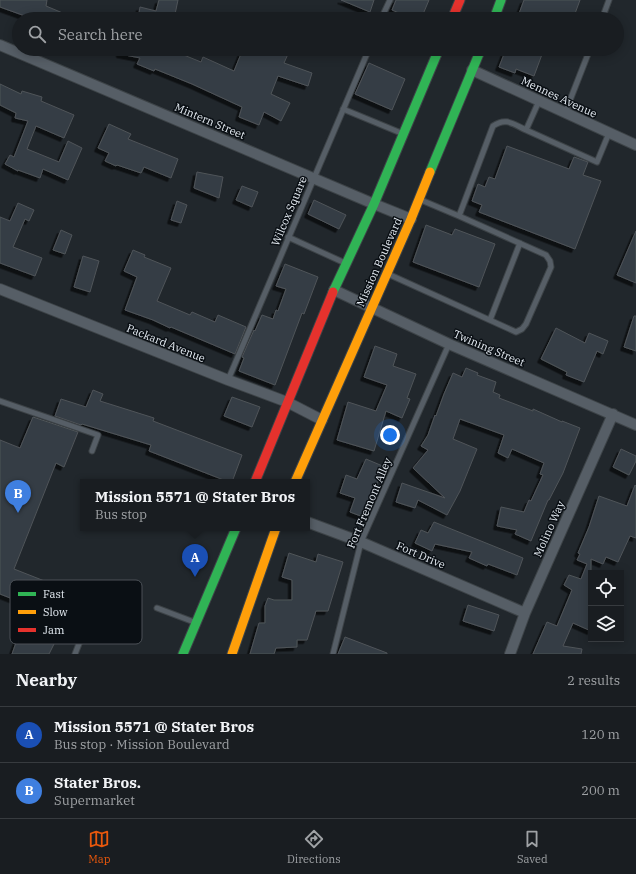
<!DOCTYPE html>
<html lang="en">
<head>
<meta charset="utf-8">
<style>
	body { margin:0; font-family:"IBM Plex Serif",serif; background:#22262a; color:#f1f3f6 }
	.controls { position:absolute; right:12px; bottom:12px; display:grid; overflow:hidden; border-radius:0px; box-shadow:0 2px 10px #0003 }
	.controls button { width:36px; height:36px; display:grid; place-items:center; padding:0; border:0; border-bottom:1px solid #373b3f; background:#191d21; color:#f1f3f6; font:20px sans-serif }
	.you { position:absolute; left:390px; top:435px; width:14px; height:14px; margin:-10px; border:3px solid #fff; border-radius:50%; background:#1a73e8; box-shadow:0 0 0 6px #1a73e833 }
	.badge { display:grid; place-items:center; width:26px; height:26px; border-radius:50%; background:#ea580c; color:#fff; font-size:13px; font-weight:700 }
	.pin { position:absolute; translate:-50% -33px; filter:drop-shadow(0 1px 2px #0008) }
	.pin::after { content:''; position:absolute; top:21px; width:14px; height:12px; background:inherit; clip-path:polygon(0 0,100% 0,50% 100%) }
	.popup { position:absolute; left:80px; top:479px; width:230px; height:52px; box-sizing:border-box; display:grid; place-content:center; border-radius:0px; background:#191d21; filter:drop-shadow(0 1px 3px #0005); font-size:13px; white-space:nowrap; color:#9fa2a5 }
	.popup b { font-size:15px; color:#f1f3f6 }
	.popup::after { content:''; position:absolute; left:50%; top:100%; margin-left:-8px; border:8px solid transparent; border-top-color:#191d21 }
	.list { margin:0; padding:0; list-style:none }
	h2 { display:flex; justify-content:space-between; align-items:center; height:52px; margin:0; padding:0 16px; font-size:17px }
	h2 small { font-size:13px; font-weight:400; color:#9fa2a5 }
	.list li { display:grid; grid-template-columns:26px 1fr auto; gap:12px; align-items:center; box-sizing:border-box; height:56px; padding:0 16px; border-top:1px solid #373b3f }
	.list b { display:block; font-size:15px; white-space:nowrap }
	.list p { margin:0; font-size:13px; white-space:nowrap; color:#9fa2a5 }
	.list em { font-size:13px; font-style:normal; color:#9fa2a5 }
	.icon { flex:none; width:22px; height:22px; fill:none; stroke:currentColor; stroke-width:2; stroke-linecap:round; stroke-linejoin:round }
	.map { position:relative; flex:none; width:636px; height:654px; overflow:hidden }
	.search { position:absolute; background:#191d21; box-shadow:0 2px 10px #0003; left:12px; right:12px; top:12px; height:44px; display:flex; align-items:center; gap:10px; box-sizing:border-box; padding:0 14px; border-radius:22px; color:#9fa2a5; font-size:15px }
	.sheet { height:164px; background:#191d21 }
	nav { display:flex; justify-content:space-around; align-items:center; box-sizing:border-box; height:56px; border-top:1px solid #373b3f; background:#191d21; font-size:11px; color:#9fa2a5 }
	nav a { display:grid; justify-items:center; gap:2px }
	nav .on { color:#ea580c }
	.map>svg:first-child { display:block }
	.building { fill:#353d44; stroke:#4f5459; filter:url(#shadow) }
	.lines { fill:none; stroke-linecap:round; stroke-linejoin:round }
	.lane-casing { stroke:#3d4347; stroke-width:7 }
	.street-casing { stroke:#3d4347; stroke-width:12 }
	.fast-casing { stroke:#3d4347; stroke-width:11 }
	.slow-casing { stroke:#3d4347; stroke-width:11 }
	.jam-casing { stroke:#3d4347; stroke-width:11 }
	.lane { stroke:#565e66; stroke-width:5 }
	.street { stroke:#565e66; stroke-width:10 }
	.fast { stroke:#30b455; stroke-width:9 }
	.slow { stroke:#ff9f0a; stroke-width:9 }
	.jam { stroke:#e5322d; stroke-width:9 }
	.labels { text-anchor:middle; stroke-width:3; stroke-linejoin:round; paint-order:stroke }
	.street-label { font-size:11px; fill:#e5ecf3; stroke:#0a0f14 }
	.key { fill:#0a0f14; stroke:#4c5157; stroke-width:1 }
	.key-label { font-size:11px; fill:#e5ecf3 }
</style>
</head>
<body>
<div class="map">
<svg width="636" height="654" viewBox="0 0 636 654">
	<defs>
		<filter id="shadow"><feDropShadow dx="-3.5" dy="3.5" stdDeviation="0" flood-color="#0009"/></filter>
	</defs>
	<rect width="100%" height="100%" fill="#21272c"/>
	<!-- building -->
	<path class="building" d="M0 0H47L46 6 77 19H24L25 16 0 7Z
		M159 0H178L174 19H138L140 7 156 11Z
		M341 0H374L370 12Z
		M396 0H429L421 19H413L392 10Z
		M524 0H580L573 19H517Z
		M120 49H169L201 62 203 57 234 71 243 49H276L288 54 284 63 312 73 308 86 278 76 271 94 290 103 281 121 264 112 259 125 239 117 242 107 192 84 155 69 154 71 137 64 140 58 120 54Z
		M506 49H544L534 76 516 69 515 73 499 67Z
		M369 63 405 79 392 110 355 94Z
		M0 84 21 94 22 91 42 97 41 101 74 115 64 138 36 126 27 149 59 162 68 141 82 148 68 180 43 169 40 178 18 170V171L5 164 10 155 14 157 28 121 15 118 16 113 0 105Z
		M109 124 131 134 128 139 178 159 171 178 144 167 141 173 117 165 116 166 105 161 109 153 98 148Z
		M507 146 569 169 574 157 588 162 583 175 601 181 575 249 479 212 482 205 472 201 478 184 485 187 489 177 495 179Z
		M197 172 223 177 219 198 194 188Z
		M242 186 258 192 252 207 236 200Z
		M314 200 346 215 339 229 308 214Z
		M177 201 187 205 181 223 171 220Z
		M18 203 34 210 29 221 25 219 13 247 42 258 35 276 0 263V217L10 221Z
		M426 225 452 235 455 229 495 244 479 287 413 262Z
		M61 230 72 235 65 254 53 250Z
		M636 231V283L617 275Z
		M133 250 145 255 144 257 171 268 157 301 190 315 192 312 215 322 218 315 246 327 235 354 171 327 170 328 153 320 125 310 137 277 124 271Z
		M83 256 99 261 90 292 74 287Z
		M285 264 318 277 304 314 302 313 275 385 239 371 244 358 242 357 254 330 255 331 262 315 273 319 276 310 278 311 286 289 276 286Z
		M634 316H636V351L624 347Z
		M556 328 585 343 589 333 608 341 603 354 597 351 584 382 566 375 567 372 541 359Z
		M375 346 397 354 393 366 416 374 407 398 410 399 402 418 386 411 374 451 337 440 348 402 376 411 387 385 364 377Z
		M466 368 478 373 477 375 496 382 493 392 500 395 499 398 533 411V409L562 422V421L580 428 563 473 549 500H548L531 541 515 534 517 530 497 526 501 507 524 512 529 500 531 501 543 475 540 474 544 463 512 449 508 458 498 453 504 435 460 419 453 439 477 449 460 491 447 515 418 500 415 508 396 502 402 483 445 498 413 468 428 450 421 446 428 435 435 415 436 416 444 394 453 373 462 377Z
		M93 390 103 394 100 401 154 418 153 421 242 455 232 482H229L149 451 151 445 82 424 81 425 55 416 61 399 86 407Z
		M232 397 260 407 252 427 224 416Z
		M33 417 78 432 64 467 56 463 14 569 75 593 64 619 0 594V440L20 448Z
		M621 449 636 456V461L629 475 613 467Z
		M366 459 385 467 376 486 378 487 366 518 350 512 355 498 340 493 346 475 357 479Z
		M635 485 636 486V538L630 536 618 562 606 557 603 564 591 559V631L573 623 563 646 582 649 581 654H533L547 622 557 626 572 590 564 585 569 575 581 579 587 564 577 560 580 554 578 553 589 527 599 496 627 506Z
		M434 522 523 558 517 575 488 564 487 566 469 558 472 552 435 544 432 551 415 543 421 530 428 533Z
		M289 553 316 562 318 554 343 562 328 611H316L307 640H297V647L276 648 274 654H250L259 623H265V606L268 598 274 600H292V580L282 577Z
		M468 605 499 615 494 631 463 621Z
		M36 636 54 644 49 654H12L18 637 34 642Z
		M345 637 387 653V654H338Z"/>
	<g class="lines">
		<defs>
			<path id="lane" d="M381 19 390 0
				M602 19 609 0
				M343 109 401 133
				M565 113 590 49
				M526 130 597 162 609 133
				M421 200 459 216
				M288 237 345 263
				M388 274 516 332 522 329 526 324 551 267 550 261 546 255 459 216 493 126C506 117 513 124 526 130L539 101
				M490 320 520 243
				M228 380 369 49
				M0 401 98 435 92 451
				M157 608 194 622
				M75 654 102 585
				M333 654 361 542 449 344"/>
			<path id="street" d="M0 45 374 204 411 219
				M472 70 636 145
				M0 289 228 380 287 402 322 420
				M334 290 449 344 636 425
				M307 522 361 542 525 613
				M510 654 525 613 613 414"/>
			<path id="fast" d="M494 19 501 0
				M430 172 481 49
				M333 292 374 204 439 49
				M183 654 236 528"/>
			<path id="slow" d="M295 482 411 219 430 172
				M232 654 276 528"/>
			<path id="jam" d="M452 19 460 0
				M255 482 333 292"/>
		</defs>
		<!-- lane casing -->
		<use href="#lane" class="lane-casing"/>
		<!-- street casing -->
		<use href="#street" class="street-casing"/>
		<!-- fast casing -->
		<use href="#fast" class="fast-casing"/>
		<!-- slow casing -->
		<use href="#slow" class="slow-casing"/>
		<!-- jam casing -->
		<use href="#jam" class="jam-casing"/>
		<!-- lane -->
		<use href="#lane" class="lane"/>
		<!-- street -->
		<use href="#street" class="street"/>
		<!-- fast -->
		<use href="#fast" class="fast"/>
		<!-- slow -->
		<use href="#slow" class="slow"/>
		<!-- jam -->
		<use href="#jam" class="jam"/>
	</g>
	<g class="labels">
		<!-- street labels -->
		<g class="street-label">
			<text transform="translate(559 97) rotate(25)" y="4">Mennes Avenue</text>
			<text transform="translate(210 121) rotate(23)" y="4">Mintern Street</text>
			<text transform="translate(289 211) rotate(-67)" y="4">Wilcox Square</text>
			<text transform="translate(379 262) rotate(-66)" y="4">Mission Boulevard</text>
			<text transform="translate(166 343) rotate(22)" y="4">Packard Avenue</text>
			<text transform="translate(489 348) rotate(23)" y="4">Twining Street</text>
			<text transform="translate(369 503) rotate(-67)" y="4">Fort Fremont Alley</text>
			<text transform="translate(549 529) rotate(-66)" y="4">Molino Way</text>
			<text transform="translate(421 555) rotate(23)" y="4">Fort Drive</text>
		</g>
	</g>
	<!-- legend -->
	<rect x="10" y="580" width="132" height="64" rx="6" class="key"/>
	<rect x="18" y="592" width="18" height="4" fill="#30b455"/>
	<rect x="18" y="610" width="18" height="4" fill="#ff9f0a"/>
	<rect x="18" y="628" width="18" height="4" fill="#e5322d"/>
	<g class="key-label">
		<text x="43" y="598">Fast</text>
		<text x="43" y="616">Slow</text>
		<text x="43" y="634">Jam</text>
	</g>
</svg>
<div class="controls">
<button><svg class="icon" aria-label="locate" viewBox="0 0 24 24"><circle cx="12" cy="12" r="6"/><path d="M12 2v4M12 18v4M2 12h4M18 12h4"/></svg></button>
<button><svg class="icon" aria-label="layers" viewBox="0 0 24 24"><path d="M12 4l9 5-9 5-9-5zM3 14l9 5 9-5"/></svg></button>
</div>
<div class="you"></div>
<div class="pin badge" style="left:195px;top:577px;background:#1a4fb4">A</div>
<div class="popup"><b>Mission 5571 @ Stater Bros</b>Bus stop</div>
<div class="pin badge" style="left:18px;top:513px;background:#3f7fe0">B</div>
<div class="search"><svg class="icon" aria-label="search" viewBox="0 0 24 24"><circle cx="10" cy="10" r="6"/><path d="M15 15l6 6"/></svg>Search here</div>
</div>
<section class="sheet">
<h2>Nearby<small>2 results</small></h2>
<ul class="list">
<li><span class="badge" style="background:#1a4fb4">A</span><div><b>Mission 5571 @ Stater Bros</b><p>Bus stop · Mission Boulevard</p></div><em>120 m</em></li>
<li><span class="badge" style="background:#3f7fe0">B</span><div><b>Stater Bros.</b><p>Supermarket</p></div><em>200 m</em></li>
</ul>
</section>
<nav>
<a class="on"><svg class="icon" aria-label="map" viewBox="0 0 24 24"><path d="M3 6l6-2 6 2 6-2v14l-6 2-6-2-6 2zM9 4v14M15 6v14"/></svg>Map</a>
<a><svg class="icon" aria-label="directions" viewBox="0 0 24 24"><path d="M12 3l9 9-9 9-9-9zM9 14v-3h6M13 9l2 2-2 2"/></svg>Directions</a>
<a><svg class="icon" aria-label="saved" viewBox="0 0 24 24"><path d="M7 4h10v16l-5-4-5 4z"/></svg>Saved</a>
</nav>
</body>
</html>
